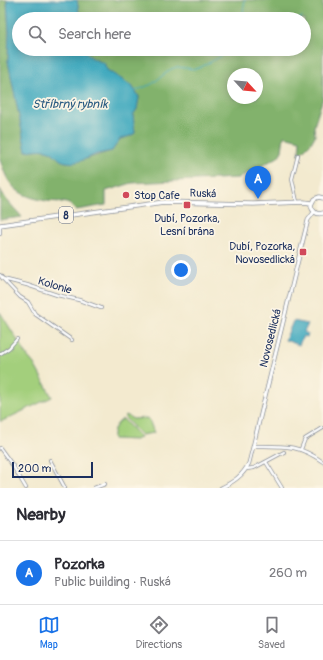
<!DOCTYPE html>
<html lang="en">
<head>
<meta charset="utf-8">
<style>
	body { margin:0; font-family:Pangolin,sans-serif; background:#f2f2f3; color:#2b2b33 }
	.compass { position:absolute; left:227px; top:68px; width:36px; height:36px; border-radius:50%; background:#fff; box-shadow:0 2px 10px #0003; rotate:116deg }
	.scale { position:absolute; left:12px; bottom:10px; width:81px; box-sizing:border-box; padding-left:4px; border:2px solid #1b2f5e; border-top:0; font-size:11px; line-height:14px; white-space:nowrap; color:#1b2f5e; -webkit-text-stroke:3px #fcf5e5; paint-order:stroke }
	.you { position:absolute; left:181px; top:270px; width:14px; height:14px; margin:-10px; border:3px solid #fff; border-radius:50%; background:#1a73e8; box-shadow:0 0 0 6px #1a73e833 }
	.badge { display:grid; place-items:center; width:26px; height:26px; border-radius:50%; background:#1a73e8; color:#fff; font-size:13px; font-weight:700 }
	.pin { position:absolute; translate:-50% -33px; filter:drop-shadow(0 1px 2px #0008) }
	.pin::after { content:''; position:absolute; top:21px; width:14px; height:12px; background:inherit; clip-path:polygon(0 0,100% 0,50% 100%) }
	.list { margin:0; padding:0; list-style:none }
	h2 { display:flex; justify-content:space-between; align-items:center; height:52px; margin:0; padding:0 16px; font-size:17px }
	h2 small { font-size:13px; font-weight:400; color:#7c7c81 }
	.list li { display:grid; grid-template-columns:26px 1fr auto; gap:12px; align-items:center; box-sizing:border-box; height:64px; padding:0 16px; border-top:1px solid #e1e1e2 }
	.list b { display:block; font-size:15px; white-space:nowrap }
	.list p { margin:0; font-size:13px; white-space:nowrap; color:#7c7c81 }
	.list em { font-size:13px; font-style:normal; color:#7c7c81 }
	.icon { flex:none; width:22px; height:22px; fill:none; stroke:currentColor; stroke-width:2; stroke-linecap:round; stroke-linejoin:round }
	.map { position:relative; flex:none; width:323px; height:488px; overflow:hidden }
	.search { position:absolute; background:#fff; box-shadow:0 2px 10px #0003; left:12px; right:12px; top:12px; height:44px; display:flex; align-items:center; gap:10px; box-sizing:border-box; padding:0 14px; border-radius:22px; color:#7c7c81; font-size:15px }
	.sheet { height:116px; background:#fff }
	nav { display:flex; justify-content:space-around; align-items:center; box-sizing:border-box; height:56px; border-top:1px solid #e1e1e2; background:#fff; font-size:11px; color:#7c7c81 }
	nav a { display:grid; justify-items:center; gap:2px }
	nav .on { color:#1a73e8 }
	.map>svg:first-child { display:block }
	.green { fill:#a3cf7c; stroke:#5f7f6d }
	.forest { fill:#82b26c; stroke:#4e7065; fill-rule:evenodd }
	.water { fill:#3ea8be; stroke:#2c6c8e }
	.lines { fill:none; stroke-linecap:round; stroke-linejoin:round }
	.stream { stroke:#3ea8be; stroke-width:1 }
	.minor-casing { stroke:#878c96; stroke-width:4 }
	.tertiary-casing { stroke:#878c96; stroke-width:4.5 }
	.primary-casing { stroke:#878c96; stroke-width:5 }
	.minor { stroke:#fff; stroke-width:2.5 }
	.tertiary { stroke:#fff; stroke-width:3 }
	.primary { stroke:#fff; stroke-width:3.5 }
	.poi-dot { fill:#d1495b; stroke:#fcf5e5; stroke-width:1.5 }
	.labels { text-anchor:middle; stroke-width:3.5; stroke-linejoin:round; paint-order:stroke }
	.shield { fill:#fcf5e5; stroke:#5e6a86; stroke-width:1 }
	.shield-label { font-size:10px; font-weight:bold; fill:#1b2f5e }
	.street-label { font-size:11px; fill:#1b2f5e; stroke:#fcf5e5 }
	.poi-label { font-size:11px; fill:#1b2f5e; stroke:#fcf5e5; text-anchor:start }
	.water-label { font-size:12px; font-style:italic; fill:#275980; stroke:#fcf5e5 }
</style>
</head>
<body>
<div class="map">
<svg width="323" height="488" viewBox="0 0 323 488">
	<rect width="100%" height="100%" fill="#fcf5e5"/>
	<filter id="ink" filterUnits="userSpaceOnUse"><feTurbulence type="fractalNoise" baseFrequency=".025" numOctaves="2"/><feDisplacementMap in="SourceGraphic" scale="8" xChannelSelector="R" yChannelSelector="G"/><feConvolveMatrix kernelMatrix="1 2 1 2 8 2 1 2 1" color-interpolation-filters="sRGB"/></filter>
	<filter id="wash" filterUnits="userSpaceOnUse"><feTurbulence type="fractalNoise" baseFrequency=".012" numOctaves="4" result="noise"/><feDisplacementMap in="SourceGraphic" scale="16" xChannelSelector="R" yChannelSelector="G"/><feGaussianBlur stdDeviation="0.9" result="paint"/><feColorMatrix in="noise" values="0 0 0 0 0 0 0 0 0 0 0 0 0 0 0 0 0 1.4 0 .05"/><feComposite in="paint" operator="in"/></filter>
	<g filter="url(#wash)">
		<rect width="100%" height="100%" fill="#f3eacf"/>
		<!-- green -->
		<path class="green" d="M0 312 28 357 34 364 52 397 2 421H0Z
			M126 415 133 419 147 418 150 422 154 433 141 435 125 418Z
			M123 419 140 437 136 440 113 439C112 431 116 423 123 419Z"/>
		<!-- forest -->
		<path class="forest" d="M0 0H7L9 32 8 61 26 151C35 150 47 147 54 154 58 158 60 161 66 162 79 163 99 154 112 151L120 139 130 136 135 133 133 115 137 109 139 97 132 86 107 70 104 63C95 60 88 57 84 49H304V19H80L77 0H323V98L314 126 315 136 311 143 299 155 300 140 284 136 282 151 278 157 238 178 132 183 106 191V205L76 210C74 208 71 205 69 204 63 201 54 202 47 201 18 196 8 188 0 159ZM233 74H257V98H233Z
			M0 189 6 199 22 217 0 220Z"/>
		<!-- water -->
		<path class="water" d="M7 0H77L80 19H19V49H84C88 57 95 60 104 63L107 70 132 86 139 97 137 109 133 115 135 133 130 136 120 139 112 151C107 152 102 153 97 154 87 158 78 164 67 162 60 161 58 158 54 154 47 147 35 150 26 151L8 61 9 32Z
			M293 321 308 324 304 332 308 334 307 337 303 336 299 345 285 340Z"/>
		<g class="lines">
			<!-- stream -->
			<path class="stream" d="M242 19 245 0
				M298 19 302 17
				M135 91 152 84 171 69 177 67 195 69 199 68 218 58 229 49"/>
		</g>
	</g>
	<g filter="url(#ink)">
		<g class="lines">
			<defs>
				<path id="minor" d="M297 202 292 179 298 155
					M0 234V225
					M0 275 3 279 27 285 57 295 79 300 101 308
					M3 279 20 297 28 302 35 314 72 340
					M0 354 9 348 17 339
					M253 446C283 446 298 444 323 462
					M0 448 13 466 26 488
					M301 449 305 439 323 428
					M50 460 65 488
					M266 462 282 488
					M246 469 254 468 284 452
					M94 488 105 484"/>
				<path id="tertiary" d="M221 488C233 482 243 476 249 463L303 240 308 220 314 212"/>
				<path id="primary" d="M323 198 319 197 314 199 311 205C312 212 317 215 323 213
					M0 225 164 202 253 204 304 202 311 203"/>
			</defs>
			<!-- minor casing -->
			<use href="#minor" class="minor-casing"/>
			<!-- tertiary casing -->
			<use href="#tertiary" class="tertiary-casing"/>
			<!-- primary casing -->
			<use href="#primary" class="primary-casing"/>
			<!-- minor -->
			<use href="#minor" class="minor"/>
			<!-- tertiary -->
			<use href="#tertiary" class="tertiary"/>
			<!-- primary -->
			<use href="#primary" class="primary"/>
		</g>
	</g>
	<!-- markers -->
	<g class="poi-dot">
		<circle cx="126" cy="195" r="4"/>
		<rect x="183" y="201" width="8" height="8" rx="2"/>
		<rect x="299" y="248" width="8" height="8" rx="2"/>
	</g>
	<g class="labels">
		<!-- shield labels -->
		<rect class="shield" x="59" y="207" width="14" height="16" rx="3"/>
		<g class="shield-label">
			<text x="66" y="219">8</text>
		</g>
		<!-- street labels -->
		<g class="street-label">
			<text transform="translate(203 193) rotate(2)" y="4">Ruská</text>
			<text transform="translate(55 285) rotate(17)" y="4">Kolonie</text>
			<text transform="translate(270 338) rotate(-76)" y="4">Novosedlická</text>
		</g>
		<!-- poi labels -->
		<g class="poi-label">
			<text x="134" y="199">Stop Cafe</text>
			<text x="187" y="222" text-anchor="middle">Dubí, Pozorka,<tspan x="187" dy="13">Lesní brána</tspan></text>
			<text x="295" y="250" text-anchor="end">Dubí, Pozorka,<tspan x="295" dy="13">Novosedlická</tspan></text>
		</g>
		<!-- water labels -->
		<g class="water-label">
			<text x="70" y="108">Stříbrný rybník</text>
		</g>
	</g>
</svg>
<svg class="compass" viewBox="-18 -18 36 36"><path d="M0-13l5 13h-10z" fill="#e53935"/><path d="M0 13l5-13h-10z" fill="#7c7c81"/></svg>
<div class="scale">200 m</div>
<div class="you"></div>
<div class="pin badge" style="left:258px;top:199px">A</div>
<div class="search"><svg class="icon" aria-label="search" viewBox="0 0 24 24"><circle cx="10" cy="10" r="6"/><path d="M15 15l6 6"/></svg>Search here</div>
</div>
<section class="sheet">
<h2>Nearby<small></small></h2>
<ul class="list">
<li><span class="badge">A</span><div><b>Pozorka</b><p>Public building · Ruská</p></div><em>260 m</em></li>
</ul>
</section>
<nav>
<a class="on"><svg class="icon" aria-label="map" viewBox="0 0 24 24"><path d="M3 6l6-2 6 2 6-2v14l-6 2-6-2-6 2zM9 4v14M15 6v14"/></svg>Map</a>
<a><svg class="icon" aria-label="directions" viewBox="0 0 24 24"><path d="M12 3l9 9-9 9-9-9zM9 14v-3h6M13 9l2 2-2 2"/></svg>Directions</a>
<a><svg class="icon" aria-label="saved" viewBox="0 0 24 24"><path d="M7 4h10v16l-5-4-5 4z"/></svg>Saved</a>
</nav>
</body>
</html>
